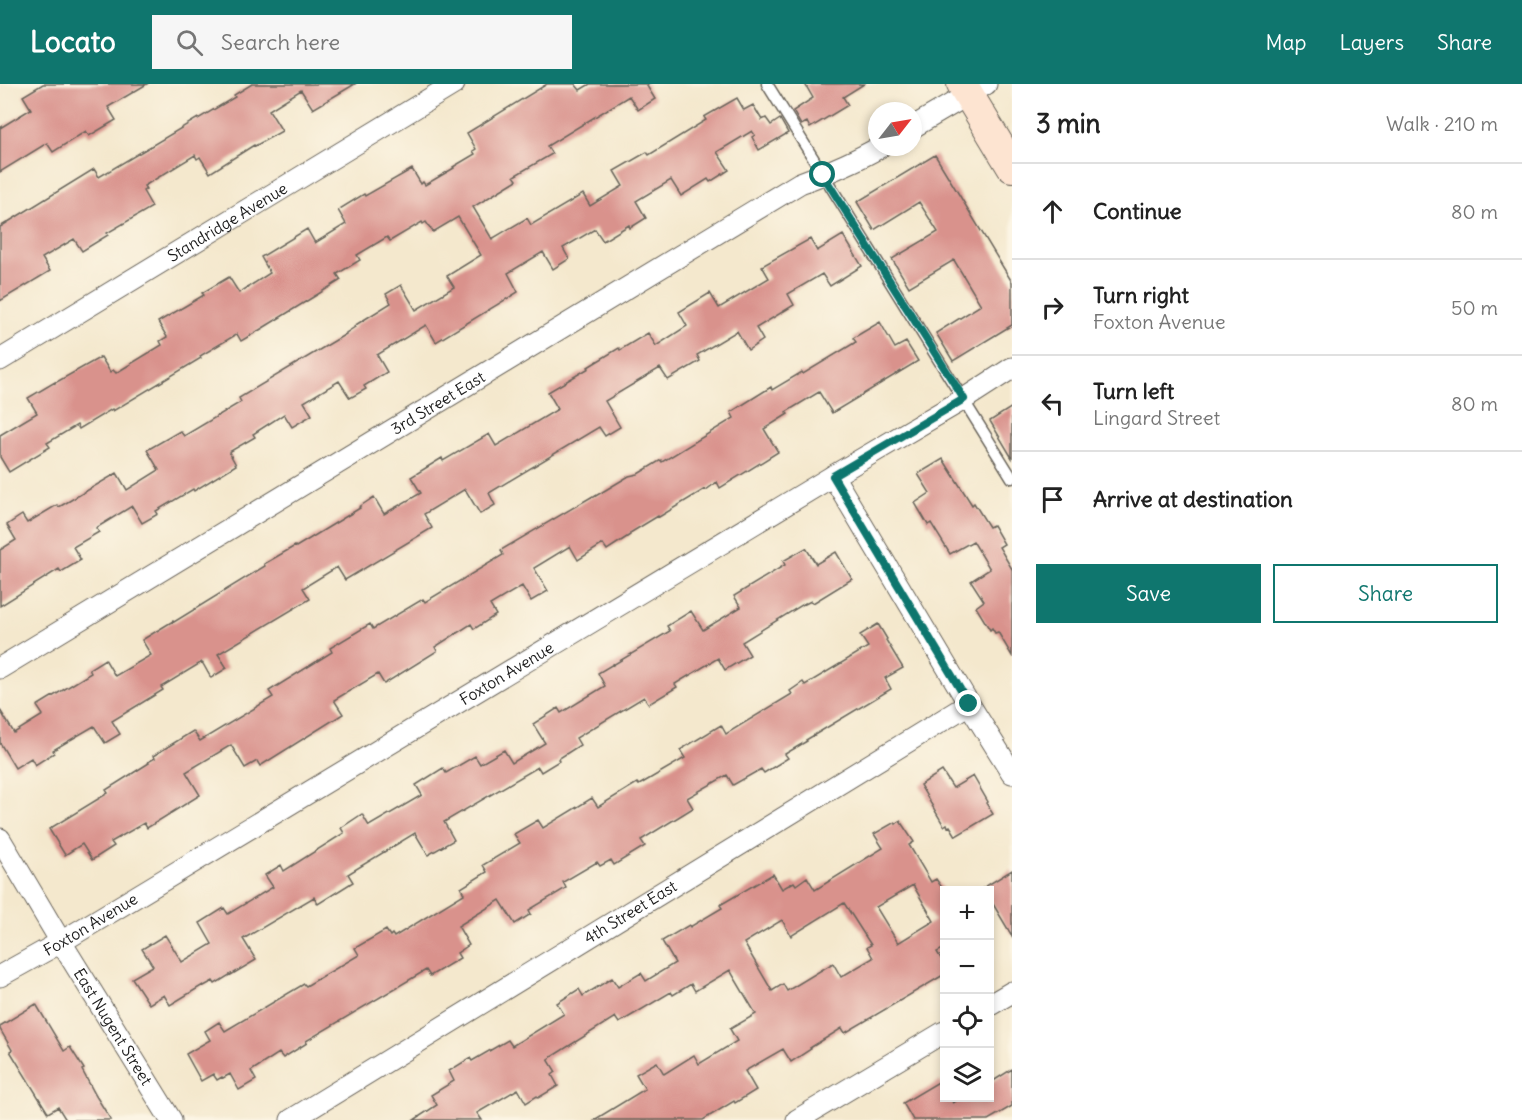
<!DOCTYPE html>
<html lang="en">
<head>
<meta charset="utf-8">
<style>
	body { margin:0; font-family:Delius,sans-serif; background:#f6f6f6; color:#222 }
	.controls { position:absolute; right:18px; bottom:18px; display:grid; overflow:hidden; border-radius:0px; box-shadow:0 3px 9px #0003 }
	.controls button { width:54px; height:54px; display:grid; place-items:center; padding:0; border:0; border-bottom:2px solid #e0e0e0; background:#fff; color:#222; font:30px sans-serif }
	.compass { position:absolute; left:868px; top:18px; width:54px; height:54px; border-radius:50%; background:#fff; box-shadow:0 3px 9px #0003; rotate:59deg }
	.stop { position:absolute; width:18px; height:18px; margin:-14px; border:4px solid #0f766e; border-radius:50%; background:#fff }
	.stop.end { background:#0f766e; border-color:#fff; box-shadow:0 2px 6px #0008 }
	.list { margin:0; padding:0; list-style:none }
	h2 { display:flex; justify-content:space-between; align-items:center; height:78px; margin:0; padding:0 24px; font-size:26px }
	h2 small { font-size:20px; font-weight:400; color:#767676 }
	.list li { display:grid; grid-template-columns:39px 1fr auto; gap:18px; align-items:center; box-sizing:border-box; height:96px; padding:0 24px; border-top:2px solid #e0e0e0 }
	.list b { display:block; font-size:22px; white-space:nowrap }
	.list p { margin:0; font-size:20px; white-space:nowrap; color:#767676 }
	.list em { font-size:20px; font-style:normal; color:#767676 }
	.actions { display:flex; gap:12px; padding:18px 24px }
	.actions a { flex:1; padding:14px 0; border:2px solid #0f766e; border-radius:0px; text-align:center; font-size:21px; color:#0f766e }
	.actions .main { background:#0f766e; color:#fff }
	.icon { flex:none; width:33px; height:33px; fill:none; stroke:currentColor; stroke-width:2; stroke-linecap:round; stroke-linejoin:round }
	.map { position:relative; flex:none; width:1012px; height:1036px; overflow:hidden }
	header { display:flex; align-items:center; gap:36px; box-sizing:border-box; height:84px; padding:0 30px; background:#0f766e; color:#fff }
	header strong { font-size:28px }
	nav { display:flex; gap:33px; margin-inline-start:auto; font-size:21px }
	.search { width:420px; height:54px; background:#f6f6f6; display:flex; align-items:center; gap:15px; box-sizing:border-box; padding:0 21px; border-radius:0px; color:#767676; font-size:22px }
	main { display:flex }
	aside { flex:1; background:#fff }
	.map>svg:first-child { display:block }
	.building { fill:#d9928c; fill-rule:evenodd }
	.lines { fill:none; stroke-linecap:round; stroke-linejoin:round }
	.service-casing { stroke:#68635a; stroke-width:13 }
	.minor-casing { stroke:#68635a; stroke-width:23 }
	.secondary-casing { stroke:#68635a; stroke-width:32 }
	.service { stroke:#fff; stroke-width:10 }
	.minor { stroke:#fff; stroke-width:21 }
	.secondary { stroke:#fde4d1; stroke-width:30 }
	.route { stroke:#0f766e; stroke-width:8 }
	.labels { text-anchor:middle; stroke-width:6; stroke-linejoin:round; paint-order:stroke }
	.street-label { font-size:16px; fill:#1c1c1c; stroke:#fcf5e5 }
</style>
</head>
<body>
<header>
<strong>Locato</strong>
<div class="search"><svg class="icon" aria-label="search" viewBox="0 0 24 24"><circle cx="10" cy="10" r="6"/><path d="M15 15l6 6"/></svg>Search here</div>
<nav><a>Map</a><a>Layers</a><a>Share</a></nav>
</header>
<main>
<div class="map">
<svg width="1012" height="1036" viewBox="0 0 1012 1036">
	<rect width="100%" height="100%" fill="#fcf5e5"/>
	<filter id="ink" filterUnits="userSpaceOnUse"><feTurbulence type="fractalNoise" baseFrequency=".0167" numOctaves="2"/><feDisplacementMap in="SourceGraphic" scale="12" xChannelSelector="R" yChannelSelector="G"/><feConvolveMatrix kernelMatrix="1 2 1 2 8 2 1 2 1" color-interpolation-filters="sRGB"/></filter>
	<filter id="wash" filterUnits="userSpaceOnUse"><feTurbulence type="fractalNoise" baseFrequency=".008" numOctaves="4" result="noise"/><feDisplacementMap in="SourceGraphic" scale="24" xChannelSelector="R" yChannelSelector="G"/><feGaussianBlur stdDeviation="1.35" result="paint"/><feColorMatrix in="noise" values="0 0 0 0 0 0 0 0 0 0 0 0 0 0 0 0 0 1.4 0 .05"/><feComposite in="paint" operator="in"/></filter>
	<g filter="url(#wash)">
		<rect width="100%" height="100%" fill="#f4e8cd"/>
		<g id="blocks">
			<!-- building -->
			<path class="building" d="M43 0H147L108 23 116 36 89 52 86 47 53 68 47 59 0 88V44L31 25 23 12Z
				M252 0H355L313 25 301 6 269 26 282 47 255 62 254 61 210 89 200 73 197 75 195 71 144 102 146 105 143 107 152 123 107 149 108 151 82 167 74 155 42 174 50 187 0 217V143L94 85 99 93 198 34V35L235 13 234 11Z
				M547 0H575L580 6 590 0H649L647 2 655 15 638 26 629 12 547 62 552 70 514 92 517 96 473 123 492 155 527 134 531 141 583 110 590 122 623 102 614 87 647 68 649 71 706 36 704 33 737 14 744 26 753 21 762 36 766 34 771 41 780 35 788 49 759 66 752 53 755 51 752 47 717 68 729 86 710 98 708 95 681 112 671 96 636 117 646 134 630 144 629 141 603 157 595 145 563 164 569 175 553 185 543 168 508 189 518 208 436 258 426 241 377 271 387 288 364 302 366 305 350 314 339 297 304 318 312 331 292 343 284 330 253 350 255 353 229 368 236 381 194 407 193 405 156 427 158 430 142 439 132 422 96 444 99 448 73 463 81 476 61 488 59 485 0 522V466L16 456 7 441 22 431 27 439 57 421 59 423 117 389 127 406 159 386 147 366 180 347 184 352 241 318 239 314 346 250V249L355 243 354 242 391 219 386 210 401 201 416 226 454 203 447 192 481 171 458 133 433 148 426 138 423 140 422 138 390 157 387 153 357 171 360 176 337 190 341 196 258 247 241 257 237 250 200 272 201 274 113 327 112 325 79 345 77 341 47 359 50 363 9 388 0 373V351L37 329 28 314 55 298V299L101 273 110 288 113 286 116 289 162 261 160 257 167 253 158 238 204 211 202 209 229 193 239 209 270 189 261 173 307 145 315 159 346 140 338 126 364 110 365 112 412 85 421 100 423 98 425 101 454 84 453 83 475 70 473 67 476 65 467 49Z
				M805 0H864L843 13 848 21 810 44 807 38 801 41 793 27 813 14Z
				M935 71 1012 198V241L953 277 936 249 981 221 954 176 909 203 892 175 938 148 919 118 874 146 857 118Z
				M843 151 862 182 830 202 822 190 788 210 794 221 756 244 763 256 748 266 737 247 697 271 700 277 668 296 660 284 605 317 620 343 605 352 599 343 489 409 495 421 480 430 465 405 424 430 432 444 345 496 337 483 303 504 310 515 218 570 227 584 211 594 202 578 161 603 163 606 112 637 120 650 105 659 94 642 53 666 54 669 35 681 31 674 15 684 0 659V626L14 649 43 631 37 622 91 589 89 585 105 575 115 592 151 571 142 556 173 537 174 538 265 482 264 480 295 462 296 463 360 424 359 423 374 413 384 430 421 409 411 393 442 374 443 377 489 350 496 362 558 325 548 308 589 284 588 283 619 264 620 266 648 249 656 262 687 242 679 228 710 209 719 224 769 194 762 182 810 155 817 167Z
				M880 238 895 264 906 258 918 277 832 329 819 308 786 328 788 330 764 345 778 368 720 404 717 398 706 406 705 405 659 433 658 432 630 449V451L607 466 603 460 578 476 570 462 534 484 548 507 531 517 522 502 490 521 496 531 474 545 471 540 435 563 437 567 384 600 378 590 334 616 343 630 260 682 257 677 245 684 231 661 186 688 200 711 147 744 144 739 111 758 114 762 92 776 82 760 65 771 49 745 108 709 106 706 149 679 148 678 155 674 153 672 193 647 200 657 273 613 269 607 332 568 330 564 370 540 373 545 423 515 425 518 503 471 501 466 593 412 594 413 629 392 638 390 661 376 662 378 734 334 731 328 771 303 772 306 802 288 803 290 856 258 853 254Z
				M1012 323V374L990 337Z
				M943 375 972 421 974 419 989 443 993 441 1004 460 999 463 1012 485V572L998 548 995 549 992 544 990 546 976 523 984 517 971 497 990 485 973 457 950 470 931 439 928 441 915 419 930 409 918 390Z
				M806 464 816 480 836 468 852 495 813 519 811 517 805 520V519L742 558 750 571 725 586 718 574 675 600 677 603 649 620 644 613 576 654 580 661 558 675 559 677 541 688 538 683 444 738 454 756 428 771 415 749 348 790 353 798 318 820 314 813 243 855 256 876 231 891V890L215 900 213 897 204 902 203 901 170 921 164 911 149 920 132 894 153 882 142 865 165 851 182 878 212 860 200 839 224 824 228 830 273 803 265 791 281 781 284 787 344 749 341 744 362 730 369 742 422 711 416 701 443 684 446 689 475 672 480 680 504 666 512 679 545 659 533 640 558 624 561 629 605 602 598 589 613 580V581L670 547 667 542 691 527 703 546 741 523 734 512 785 481 783 477Z
				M878 540 887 555 886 556 903 584 885 594 891 605 806 656 807 657 785 670 788 674 764 689 761 685 733 701 727 691 687 714 693 724 641 756 645 762 614 781 611 776 600 782 597 778 563 798 566 804 529 826 531 830 515 840 500 816 458 842 469 861 457 869 460 874 430 892 426 886 306 957 307 959 283 974 279 969 251 987 256 996 239 1006 230 990 223 994 222 993 217 996 213 990 201 997 186 970 210 956 205 947 219 938 225 947 304 900 306 902 359 871 355 864 386 846 390 852 392 850 394 853 464 810 461 804 487 788 483 781 520 759 514 750 538 736 543 744 592 714 598 723 637 699 639 701 685 674 680 666 721 641 726 650 792 610 790 607 803 598 805 601 868 563 860 551Z
				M942 687 953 704 973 692 988 718 986 719 993 730 956 752 950 742 948 743 947 740 944 742 920 701Z
				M900 737 914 758 909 761 931 798 936 795 945 808V864L937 868 945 881V890L845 949 842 944 810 964 811 965 791 978 783 965 745 987 756 1006 735 1019 734 1017 703 1036H594L645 1005 636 990 657 978 664 990 694 971 699 980 737 957 730 945 756 930 730 886 695 907 691 900 673 911 671 908 619 939 615 933 548 975 556 988 552 991 558 1002 538 1014 537 1012 526 1019 518 1005 477 1029 482 1036H414L437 1021 431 1011 454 997 449 987 470 974 472 977 508 956 512 962 564 930 557 919 579 905 583 912 612 894 618 903 641 889 646 897 675 879 662 857 689 841 690 843 722 824 720 821 773 790 782 805 794 798 796 801 807 793 815 806 883 764 874 750 895 738 896 740ZM913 801 934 837 898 859 876 823ZM844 819 871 861 867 863 873 874 841 893 833 879 787 907 783 900 772 907 744 859 782 836 791 852Z
				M1012 786V852L990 815V807H985L983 804Z
				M36 920 64 967 70 963 84 985 82 986 96 1012 111 1036H66L58 1023 48 1029 10 967 12 966 0 945V942Z
				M1012 985V1022L988 1036H913L903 1019 940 997 945 1005V1014H950L953 1019 961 1014H990V999Z"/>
		</g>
	</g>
	<g filter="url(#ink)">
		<use href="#blocks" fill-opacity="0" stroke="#68635a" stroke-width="1.5"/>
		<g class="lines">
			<defs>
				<path id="service" d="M767 0 1012 394"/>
				<g id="minor">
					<path d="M913 43 986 0"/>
					<path id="s1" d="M0 276 454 0"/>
					<path d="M833 392 969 620 1012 689"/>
					<path id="s2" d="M0 584 800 99C827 89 854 78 880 63"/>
					<path id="s3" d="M0 755 61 858 171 1036"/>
					<path id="s4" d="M0 892 61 858 833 392 964 315 1012 284"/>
					<path d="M990 921 1012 908"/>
					<path id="s5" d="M291 1036 969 620"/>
					<path d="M797 1036 944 948"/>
				</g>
				<path id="secondary" d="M962 0 1012 83"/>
			</defs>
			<!-- service casing -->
			<use href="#service" class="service-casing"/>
			<!-- minor casing -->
			<use href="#minor" class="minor-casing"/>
			<!-- secondary casing -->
			<use href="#secondary" class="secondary-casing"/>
			<!-- service -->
			<use href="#service" class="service"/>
			<!-- minor -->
			<use href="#minor" class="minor"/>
			<!-- secondary -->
			<use href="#secondary" class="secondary"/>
		</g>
	</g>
	<g class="lines" filter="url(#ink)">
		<!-- route -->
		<path class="route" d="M823 91 964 315 833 392 969 620"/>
	</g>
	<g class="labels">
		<!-- street labels -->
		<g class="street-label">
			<text dy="6" stroke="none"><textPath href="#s1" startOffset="266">Standridge Avenue</textPath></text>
			<text dy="6" stroke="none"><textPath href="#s2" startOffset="512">3rd Street East</textPath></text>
			<text dy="6" stroke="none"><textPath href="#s4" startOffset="590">Foxton Avenue</textPath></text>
			<text dy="6" stroke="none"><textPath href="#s5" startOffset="398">4th Street East</textPath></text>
			<text dy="6" stroke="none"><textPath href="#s4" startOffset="104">Foxton Avenue</textPath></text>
			<text dy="6" stroke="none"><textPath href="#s3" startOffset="219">East Nugent Street</textPath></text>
		</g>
	</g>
</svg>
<div class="controls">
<button>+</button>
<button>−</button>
<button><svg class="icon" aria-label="locate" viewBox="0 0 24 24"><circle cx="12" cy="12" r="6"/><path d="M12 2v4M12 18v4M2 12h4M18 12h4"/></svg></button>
<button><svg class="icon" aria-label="layers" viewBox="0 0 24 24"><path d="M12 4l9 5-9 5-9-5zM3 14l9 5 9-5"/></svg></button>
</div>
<svg class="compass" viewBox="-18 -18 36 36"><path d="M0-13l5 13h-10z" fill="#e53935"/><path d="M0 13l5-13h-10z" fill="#767676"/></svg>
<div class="stop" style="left:823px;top:91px"></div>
<div class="stop end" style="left:969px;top:620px"></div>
</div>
<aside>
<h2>3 min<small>Walk · 210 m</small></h2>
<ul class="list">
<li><svg class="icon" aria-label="ahead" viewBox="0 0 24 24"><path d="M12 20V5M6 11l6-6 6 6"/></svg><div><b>Continue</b></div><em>80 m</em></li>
<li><svg class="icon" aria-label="right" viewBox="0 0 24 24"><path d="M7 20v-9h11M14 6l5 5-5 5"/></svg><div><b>Turn right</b><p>Foxton Avenue</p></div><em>50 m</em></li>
<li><svg class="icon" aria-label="left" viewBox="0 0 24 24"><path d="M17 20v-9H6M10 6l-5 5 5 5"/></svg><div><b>Turn left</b><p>Lingard Street</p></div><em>80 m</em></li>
<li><svg class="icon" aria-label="arrive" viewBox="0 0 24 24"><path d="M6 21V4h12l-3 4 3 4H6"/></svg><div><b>Arrive at destination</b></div></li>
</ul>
<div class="actions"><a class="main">Save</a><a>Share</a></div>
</aside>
</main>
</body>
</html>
